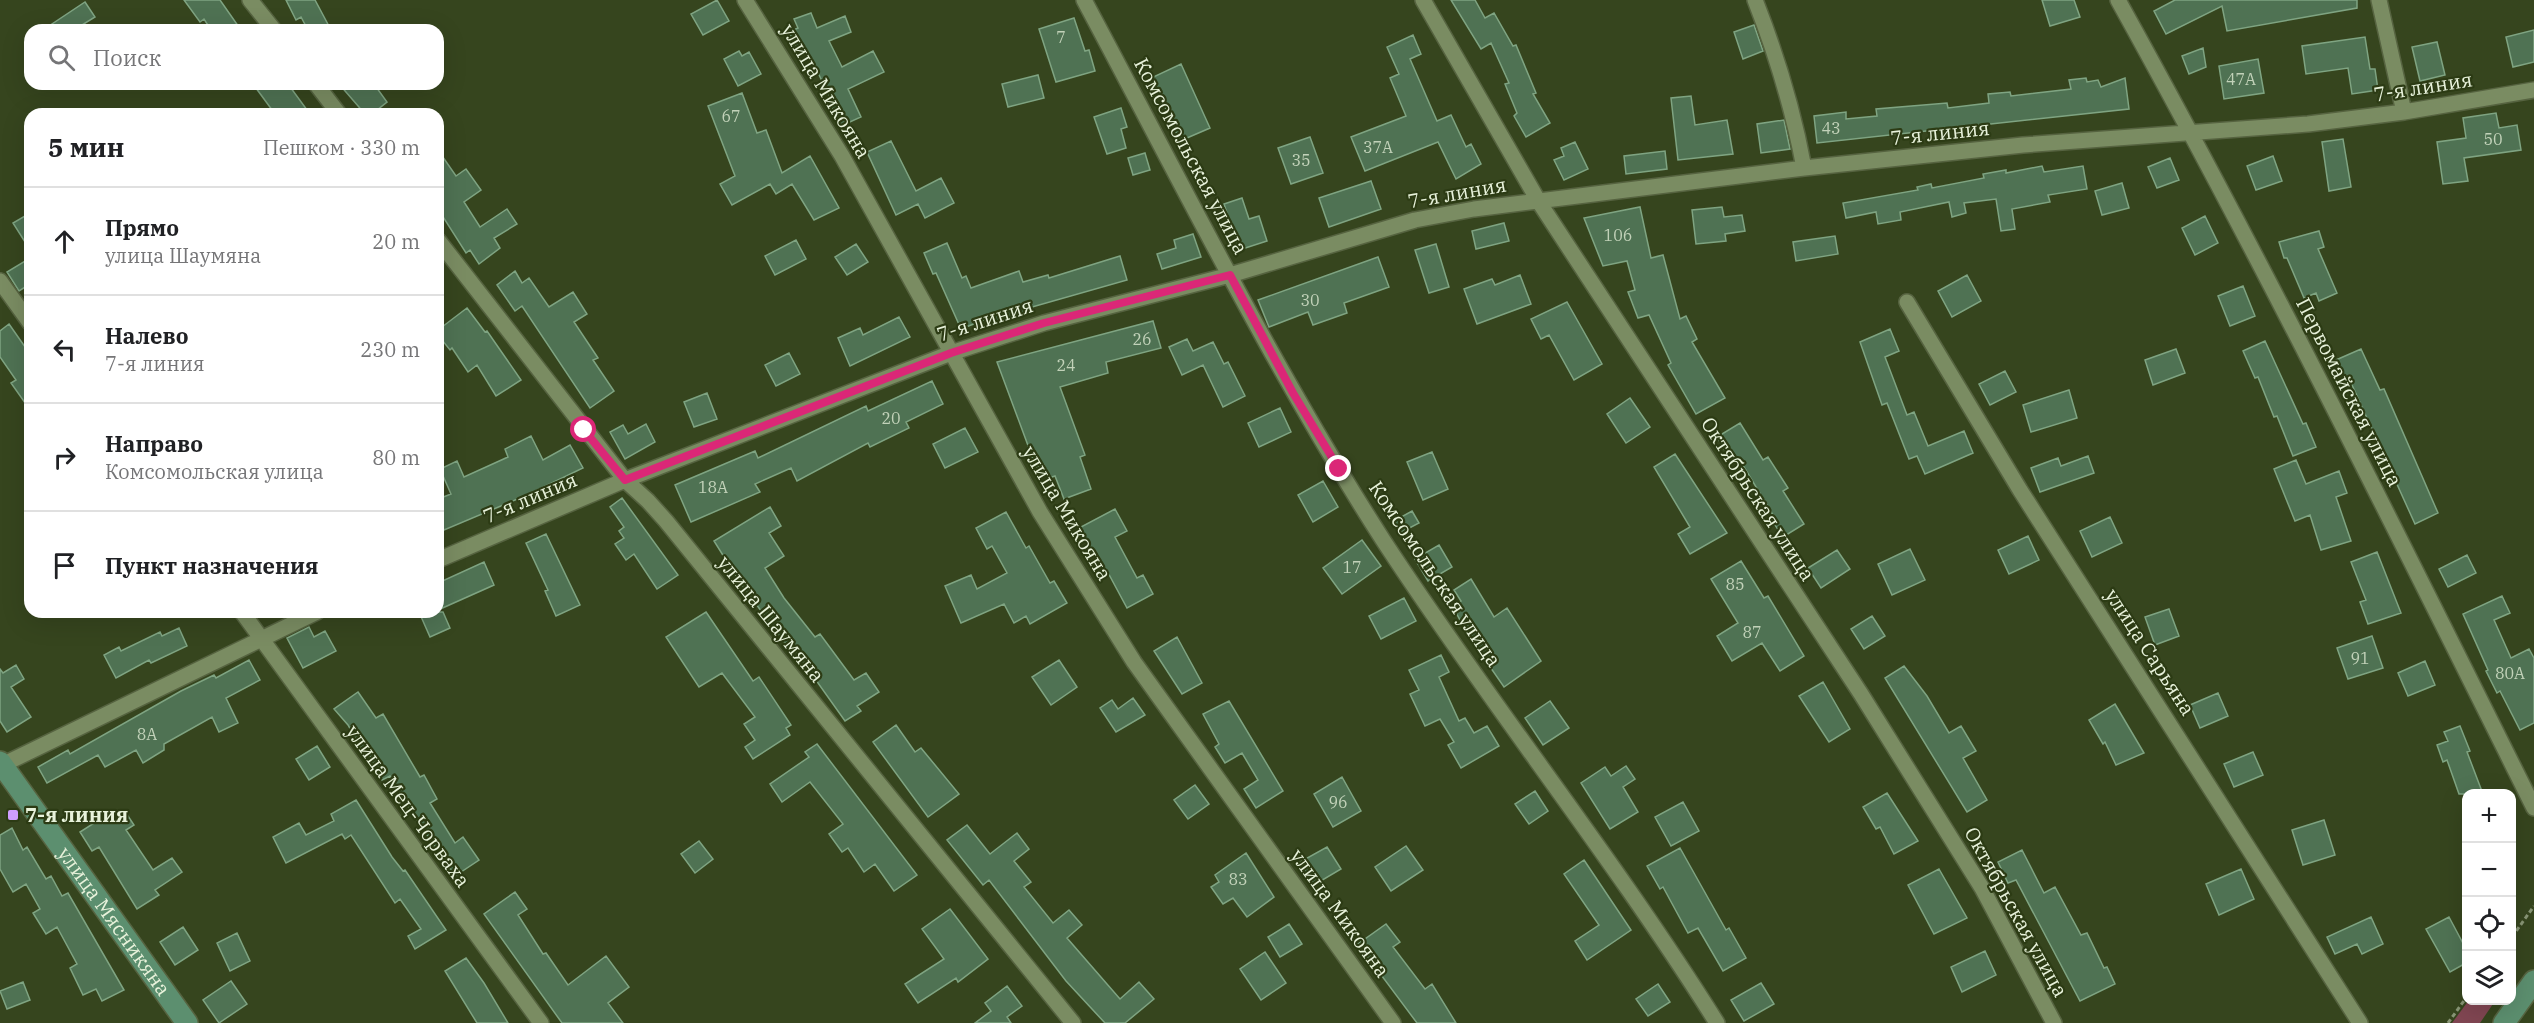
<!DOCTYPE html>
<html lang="ru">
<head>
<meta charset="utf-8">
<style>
	body { margin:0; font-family:"IBM Plex Serif",serif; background:#f6f6f6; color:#202124 }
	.controls { position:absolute; right:18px; bottom:18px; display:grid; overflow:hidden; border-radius:12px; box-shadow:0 6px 24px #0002 }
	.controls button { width:54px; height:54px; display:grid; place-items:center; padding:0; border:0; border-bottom:2px solid #e0e0e0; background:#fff; color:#202124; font:30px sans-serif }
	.stop { position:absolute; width:18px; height:18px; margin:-14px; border:4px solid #db2777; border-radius:50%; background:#fff }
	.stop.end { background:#db2777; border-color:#fff; box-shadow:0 2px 6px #0008 }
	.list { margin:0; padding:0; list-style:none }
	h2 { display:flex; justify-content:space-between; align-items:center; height:78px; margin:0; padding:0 24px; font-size:26px }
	h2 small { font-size:20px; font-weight:400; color:#757577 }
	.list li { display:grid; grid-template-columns:39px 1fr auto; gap:18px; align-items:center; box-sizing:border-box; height:108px; padding:0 24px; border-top:2px solid #e0e0e0 }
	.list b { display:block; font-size:22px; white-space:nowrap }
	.list p { margin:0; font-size:20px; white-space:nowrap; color:#757577 }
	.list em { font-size:20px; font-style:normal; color:#757577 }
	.icon { flex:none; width:33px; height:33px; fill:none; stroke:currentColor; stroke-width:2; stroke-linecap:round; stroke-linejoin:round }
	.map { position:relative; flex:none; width:2534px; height:1023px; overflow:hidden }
	.search { position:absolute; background:#fff; box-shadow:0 6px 24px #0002; left:24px; top:24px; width:420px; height:66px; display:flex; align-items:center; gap:15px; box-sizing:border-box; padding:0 21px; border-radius:18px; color:#757577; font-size:22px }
	.panel { position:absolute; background:#fff; box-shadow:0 6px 24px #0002; left:24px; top:108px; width:420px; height:510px; border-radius:18px }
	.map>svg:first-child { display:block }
	.green { fill:#814652 }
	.building { fill:#4f7253; stroke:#7fa482; stroke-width:1.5 }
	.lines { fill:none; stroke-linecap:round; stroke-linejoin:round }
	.street-casing { stroke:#566340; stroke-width:18 }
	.secondary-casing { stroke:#566340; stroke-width:24 }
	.path { stroke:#889575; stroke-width:3; stroke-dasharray:4.5 3; stroke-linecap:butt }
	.street { stroke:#7a8c62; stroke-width:15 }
	.secondary { stroke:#5c8f6f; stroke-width:21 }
	.route { stroke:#db2777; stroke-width:8 }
	.poi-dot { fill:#cf9eff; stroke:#2c3b14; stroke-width:2 }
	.labels { text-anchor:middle; stroke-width:4.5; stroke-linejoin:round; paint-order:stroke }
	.number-label { font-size:16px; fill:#c2d2b9 }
	.street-label { font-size:20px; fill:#e8f2db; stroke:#2c3b14 }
	.poi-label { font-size:20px; font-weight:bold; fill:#e8f2db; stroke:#2c3b14; text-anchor:start }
</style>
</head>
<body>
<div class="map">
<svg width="2534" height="1023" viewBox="0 0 2534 1023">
	<rect width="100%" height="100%" fill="#36451e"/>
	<!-- green -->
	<path class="green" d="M2469 1000 2495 1001 2480 1023H2452Z"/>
	<!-- building -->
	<path class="building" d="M184 0H220L241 30H211L204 19 200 22Z
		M286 0H315L331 30H308L301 17 296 20Z
		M717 0 729 21 703 35 691 14Z
		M1451 0H1475L1485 18 1494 13 1513 46 1516 45 1536 93 1533 94 1550 123 1526 137 1514 116 1517 113 1505 84 1509 83 1491 43 1481 49Z
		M2042 0H2074L2080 17 2050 26Z
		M2175 0H2357V8L2227 31 2222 6 2166 34 2154 11Z
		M85 2 95 17 74 30H43Z
		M811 13 817 28 845 16 851 32 829 41 842 67 873 51 884 72 848 89 861 117 841 126 831 105 833 104 807 50 798 54 789 32 798 28 794 19Z
		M1074 18 1085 51 1089 50 1095 71 1056 82 1039 29Z
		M1754 25 1763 51 1743 59 1734 32Z
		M2534 30V62L2513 67 2506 37Z
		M1413 35 1421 54 1410 59 1437 121 1451 115 1466 147 1471 144 1481 164 1456 179 1438 142 1365 171 1351 137 1406 116 1390 78 1399 74 1387 47Z
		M2365 37 2370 69H2375L2378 90 2352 94 2348 68 2306 74 2302 46Z
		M2437 42 2445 75 2420 81 2412 47Z
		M2203 48 2206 67 2189 74 2182 56Z
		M739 51 742 56 749 52 761 74 738 86 724 59Z
		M2258 59 2264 93 2224 99 2219 66Z
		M1181 64 1210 128 1180 141 1160 96 1157 97 1149 79Z
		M1038 75 1044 98 1008 107 1002 84Z
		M2086 78 2087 82 2098 80 2101 87 2125 78 2129 109 1817 143 1814 116 1846 112V119L1877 116 1876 109 1947 103 1948 108 1989 103 1988 94 2010 92 2011 96 2071 89 2069 80Z
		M253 84H288L310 114H275Z
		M339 84H374L387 102 372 114H365Z
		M742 93 757 133 766 130 782 173 810 156 839 208 814 220 792 184 776 194 770 184 732 205 720 184 735 176 708 106Z
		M1691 96 1695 125 1727 120 1733 154 1678 160 1671 98Z
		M1121 108 1127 127 1121 129 1126 148 1107 154 1094 117Z
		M2496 113 2499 128 2517 125 2521 150 2464 158 2468 181 2443 184 2437 142 2466 138 2463 118Z
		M1784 120 1790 149 1761 153 1757 124Z
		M1310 137 1323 173 1291 184 1278 148Z
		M2343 139 2351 187 2329 191 2322 142Z
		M891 141 916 191 941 178 954 203 925 218 918 204 896 215 867 152Z
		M1575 142 1588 169 1564 180 1554 160 1564 156 1561 148Z
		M438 150 456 176 466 169 481 190 464 202 480 227 507 209 517 224 494 238 500 248 479 264 470 250 466 253 438 209Z
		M1665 151 1667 169 1626 174 1624 156Z
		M1145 153 1150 170 1133 175 1128 158Z
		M2273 156 2282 181 2256 190 2247 166Z
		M2170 158 2179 180 2157 188 2148 167Z
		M2042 166 2044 172 2083 166 2087 189 2048 195 2050 202 2012 209 2015 229 2001 231 1996 199 1964 203 1966 213 1952 217 1949 202 1900 212 1901 220 1878 224 1876 212 1846 218 1843 203 1918 190 1917 187 1931 184 1932 188 1984 178 1983 174 2006 170V173Z
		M1371 181 1381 209 1329 227 1319 198Z
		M2122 183 2129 208 2102 215 2095 191Z
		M1242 198 1249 219 1259 216 1267 241 1239 250 1224 204Z
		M1640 207 1651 258 1663 255 1680 319 1686 316 1697 339 1692 342 1725 398 1696 414 1668 365 1671 363 1649 315 1638 318 1628 292 1635 290 1627 261 1603 266 1584 218Z
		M1722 207 1724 217 1742 215 1745 231 1725 234 1726 241 1696 244 1692 210Z
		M30 213V250L13 223Z
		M2205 216 2218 243 2195 255 2182 228Z
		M1504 223 1509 241 1476 249 1472 231Z
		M2319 231 2324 247 2318 249 2337 293 2319 301 2316 293 2304 298 2287 258H2284L2279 242Z
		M1193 234 1201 257 1162 269 1157 254 1176 248 1174 240Z
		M1835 236 1838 254 1796 261 1793 242Z
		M796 240 806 259 775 275 765 256Z
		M947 243 962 278 966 276 971 288 1019 271 1023 282 1048 275 1049 278 1120 256 1127 280 1032 307 1033 310 996 322 994 316 961 329 936 273 933 274 924 253Z
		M856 244 868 262 847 275 835 257Z
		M1436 244 1449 287 1429 293 1415 250Z
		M1378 257 1389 287 1344 303 1347 313 1313 325 1308 312 1269 327 1258 300Z
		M30 258V284L19 291 7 272Z
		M515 271 522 283 529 278 549 307 573 292 587 314 574 322 598 358 593 360 614 391 590 408 522 306 515 311 497 285Z
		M1520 275 1531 304 1477 324 1464 289 1492 279 1495 285Z
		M1967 275 1981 301 1952 317 1938 291Z
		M2243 286 2255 316 2230 326 2218 296Z
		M1567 302 1602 364 1574 380 1549 335 1541 339 1531 319Z
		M467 308 485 332 487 331 521 380 496 396 477 365 468 372 452 348 450 350 438 335V330Z
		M899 317 910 337 850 366 838 338 860 328 863 335Z
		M1153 321 1161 348 1106 362 1108 373 1060 387 1085 455 1080 457 1091 489 1064 499 1055 476 1049 478 1044 465 1036 467 997 362Z
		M9 324 30 354V410L11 383 16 380 0 357V331Z
		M1890 329 1899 351 1885 357 1907 415 1914 412 1928 446 1964 431 1973 453 1925 474 1917 456 1909 459 1887 403 1882 405 1860 342Z
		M1187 339 1193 351 1213 342 1224 364 1228 362 1245 396 1223 407 1203 365 1182 375 1169 347Z
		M2265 341 2303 424 2306 423 2316 447 2293 456 2277 416 2274 417 2258 377 2255 378 2243 351Z
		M2176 349 2185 373 2153 385 2145 360Z
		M2361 349 2380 390 2384 389 2438 513 2415 524 2352 385 2348 387 2336 360Z
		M789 353 800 374 776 386 765 365Z
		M2005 371 2016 392 1990 405 1979 384Z
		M932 381 943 404 906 422 909 428 870 447 868 443 797 481 791 468 755 484 760 492 691 522 675 485 755 451 758 458 866 406 868 411Z
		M2069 390 2077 418 2031 432 2023 405Z
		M707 393 717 419 694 427 684 402Z
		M1630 398 1650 427 1626 443 1607 414Z
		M1280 408 1291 432 1259 447 1248 423Z
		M1740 423 1763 460 1768 457 1788 488 1783 491 1804 524 1783 537 1773 522 1776 520 1738 457 1731 461 1717 437Z
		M646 424 655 442 625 459 610 432 623 425 628 434Z
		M965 428 978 452 945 468 933 444Z
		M531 436 543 460 570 445 583 468 527 495 444 530 438 516V499L451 494 440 469 457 461 464 477 508 457 505 449Z
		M1432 452 1448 489 1423 500 1407 462Z
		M1675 454 1727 533 1690 554 1678 534 1690 527 1654 467Z
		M2088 456 2094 473 2040 492 2031 468 2058 458 2061 466Z
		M2296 460 2306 484 2339 471 2347 493 2336 497 2351 541 2321 550 2310 515 2295 521 2274 469Z
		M1323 481 1338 507 1313 522 1298 495Z
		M622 498 678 575 657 589 634 554 626 560 615 544 624 538 619 531 624 527 610 507Z
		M770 507 781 526 769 533 784 556 765 568 784 598 815 637 820 634 854 680 866 673 879 692 857 706 861 711 845 721 791 645 788 647 741 584 714 541Z
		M1115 509 1127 531 1115 537 1137 578 1143 575 1153 594 1127 608 1106 569 1104 570 1079 528Z
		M1412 511 1419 523 1400 533 1394 521Z
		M1006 512 1026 548 1029 546 1050 583 1054 581 1067 603 1030 624 1026 616 1014 623 1004 604 961 623 945 586 971 575 977 589 1007 573 992 546 987 549 976 528Z
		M2110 517 2122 543 2092 557 2080 531Z
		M546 534 580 605 556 616 545 591 548 590 526 543Z
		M2028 536 2039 560 2009 574 1998 550Z
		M1362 540 1381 566 1342 594 1323 568Z
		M1439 545 1452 567 1428 581 1415 559Z
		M1910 549 1925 580 1892 595 1878 564Z
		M1837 550 1850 569 1821 588 1808 568Z
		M2377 552 2401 613 2368 624 2360 602 2366 600 2351 562Z
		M2467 555 2476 573 2448 587 2439 569Z
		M1741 561 1764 598 1768 596 1804 656 1780 671 1762 643 1732 661 1717 636 1738 623 1711 579Z
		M484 562 494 585 438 610V583Z
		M1471 579 1494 617 1507 608 1541 661 1504 687 1468 635 1453 607 1461 601 1454 590Z
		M2502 596 2510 613 2494 620 2511 658 2529 649 2534 658V723L2520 730 2500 691 2497 693 2486 671 2488 670 2463 614Z
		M1404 598 1416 621 1381 639 1369 616Z
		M2169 609 2179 636 2155 645 2145 617Z
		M419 612H443L450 628 430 637Z
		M706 612 753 681 759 677 791 725 786 728 790 735 753 759 745 747 755 740 744 724 755 717 722 673 699 687 666 637Z
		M1872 616 1885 636 1864 649 1851 629Z
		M309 627 314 637 325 631 336 651 303 668 287 638Z
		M179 628 187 646 151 663 149 660 116 678 104 655 119 647 121 651 160 632 162 636Z
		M2372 636 2383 668 2348 679 2337 648Z
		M1177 637 1202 683 1182 694 1154 651Z
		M1441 655 1449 672 1439 677 1459 721 1465 718 1474 733 1487 726 1499 746 1461 768 1448 745 1454 742 1440 719 1425 726 1410 694 1419 690 1409 670Z
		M249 660 260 680 226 698 238 723 219 732 212 717 164 744V750L143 763 136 750 105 767 98 755 47 783 38 767 68 750 70 754 181 691 214 675 216 678Z
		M1059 660 1077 687 1051 705 1032 677Z
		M2425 661 2435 685 2408 696 2398 673Z
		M16 665 24 679 11 687 31 717 7 732 0 721V669L3 673Z
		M1904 666 1927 696 1949 733 1961 726 1976 751 1963 758 1987 800 1967 812 1885 678Z
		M1823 682 1850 729 1829 742 1799 696Z
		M358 692 376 718 383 714 420 777 424 775 437 799 430 803 455 843 463 837 479 860 455 876 412 813 390 776 382 780 367 750 363 752 348 725 334 709Z
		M2218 693 2228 716 2200 728 2190 705Z
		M1133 698 1145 715 1116 732 1100 708 1112 700 1118 709Z
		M1229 701 1283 791 1256 808 1244 789 1258 780 1242 753 1225 763 1215 747 1219 744 1203 714Z
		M1550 701 1569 728 1543 745 1525 718Z
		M2115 704 2144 753 2116 765 2105 742 2103 744 2089 720Z
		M896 725 915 752 921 748 959 794 928 817 873 742Z
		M2460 726 2470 751 2467 752 2483 794H2459L2447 760 2443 762 2437 745 2448 741 2444 732Z
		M817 744 917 875 894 891 875 864 864 872 848 848 842 852 829 834 843 824 810 782 782 802 770 784 809 757 805 752Z
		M317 746 330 767 309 780 296 759Z
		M2253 752 2263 775 2234 787 2224 764Z
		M1626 766 1635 779 1623 787 1638 812 1610 829 1581 783 1605 767 1611 776Z
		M1342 777 1361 811 1333 827 1314 794Z
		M1195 785 1209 804 1188 819 1174 800Z
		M1535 791 1548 811 1529 824 1515 804Z
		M1887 793 1918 841 1894 854 1880 827 1876 829 1863 807Z
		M356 800 392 857 403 871 405 870 446 930 415 949 408 936 421 929 400 899 395 903 351 835 345 839 342 834 286 863 273 837 299 823 306 835 334 821 331 814Z
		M1683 802 1699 831 1671 846 1655 817Z
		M124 810 134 825 126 830 153 870 172 858 182 872 155 890 159 895 137 909 99 847 92 851 80 832 105 816 108 821Z
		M2324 820 2335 855 2303 865 2292 830Z
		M967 825 990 854 1017 833 1029 849 1014 861 1031 882 1024 887 1053 923 1069 910 1082 925 1067 938 1120 999 1139 982 1154 999 1125 1023H1105L1066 981 989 880 983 885 947 840Z
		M12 828 23 850 27 847 46 879 51 876 62 896 68 893 124 990 102 1001 96 989 83 995 70 968 77 964 57 927 46 934 33 913 40 909 26 884 13 892 0 869V835Z
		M699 841 713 859 695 873 681 854Z
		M1406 846 1423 870 1391 891 1375 867Z
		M1327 847 1341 869 1314 885 1300 862Z
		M1680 848 1726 930 1729 928 1746 958 1723 971 1698 928 1688 933 1663 887 1660 889 1647 866Z
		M2022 850 2044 893 2055 887 2081 935 2087 933 2104 968 2107 967 2115 984 2080 1001 2016 880 2008 883 1998 862Z
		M1246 853 1274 897 1247 917 1233 898 1223 904 1211 887 1219 882 1215 875Z
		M1584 860 1631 930 1587 960 1575 941 1599 925 1564 874Z
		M1939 869 1967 918 1934 934 1908 885Z
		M2241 869 2254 899 2219 915 2206 884Z
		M515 892 527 909 518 915 543 954 546 953 568 985 606 956 629 987 608 1003 623 1023H562L484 914Z
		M950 909 988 959 958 982 956 978 918 1003 905 984 944 959 922 929Z
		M2371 917 2383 944 2362 954 2357 944 2335 954 2327 937Z
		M2449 917 2466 949V963L2450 972 2426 929Z
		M1289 924 1302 944 1280 957 1268 937Z
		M1386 924 1400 942 1393 947 1425 989 1432 984 1456 1023H1417L1358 944Z
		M183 927 198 950 175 965 160 942Z
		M237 933 250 961 230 971 217 943Z
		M1985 951 1996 975 1962 992 1951 967Z
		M1265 952 1286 983 1261 1000 1240 969Z
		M466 958 484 983 508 1023H477L445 971Z
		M231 981 247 1004 219 1023 203 1000Z
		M23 982 30 1000 7 1009 0 991Z
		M1761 983 1774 1004 1744 1021 1731 1000Z
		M1658 984 1670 1002 1648 1016 1636 999Z
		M1007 986 1022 1006 1007 1017 1011 1023H975L991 1011 985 1003Z"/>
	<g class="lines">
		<defs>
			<path id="street" d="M250 0 274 30
				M745 0 842 156 1040 512 1134 662 1393 1023
				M1084 0C1181 181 1272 367 1383 540 1490 704 1613 857 1717 1023
				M1423 0 1539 202 1861 694 1982 888 2054 1023
				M1755 0C1777 56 1793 109 1804 168
				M2118 0C2265 265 2399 537 2534 808
				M2379 0 2404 112
				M316 84 339 114
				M438 240 625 480 648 501 666 521 1073 1023
				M0 281 30 323
				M1907 302 2020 490 2360 1023
				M438 560 625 480 951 353 1044 323 1230 275 1415 220 1474 209 1804 168 2023 145 2308 124 2404 112 2534 90
				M242 612 541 1023
				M0 766 317 612"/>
			<g id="secondary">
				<path id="s1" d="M0 762 187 1023"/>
				<path d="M2504 1023 2534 981"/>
			</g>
		</defs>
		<!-- street casing -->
		<use href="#street" class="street-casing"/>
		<!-- secondary casing -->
		<use href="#secondary" class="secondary-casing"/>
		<!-- path -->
		<path class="path" d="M2512 937 2534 906
			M2448 1023 2466 998"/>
		<!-- street -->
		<use href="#street" class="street"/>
		<!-- secondary -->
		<use href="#secondary" class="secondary"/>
	</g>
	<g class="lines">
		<!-- route -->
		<path class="route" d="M584 430 625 480 951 353 1044 323 1230 275 1293 393 1339 469"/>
	</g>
	<!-- markers -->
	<rect class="poi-dot" x="7" y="809" width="12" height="12" rx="3"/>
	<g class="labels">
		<!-- number labels -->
		<g class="number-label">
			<text x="1061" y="43">7</text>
			<text x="2241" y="85">47А</text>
			<text x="731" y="122">67</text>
			<text x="1831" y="134">43</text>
			<text x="2493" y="145">50</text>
			<text x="1378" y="153">37А</text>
			<text x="1301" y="166">35</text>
			<text x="1618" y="241">106</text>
			<text x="1310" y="306">30</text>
			<text x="1142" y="345">26</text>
			<text x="1066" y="371">24</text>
			<text x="891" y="424">20</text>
			<text x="713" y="493">18А</text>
			<text x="1352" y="573">17</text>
			<text x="1735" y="590">85</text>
			<text x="1752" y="638">87</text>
			<text x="2360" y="664">91</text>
			<text x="2510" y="679">80А</text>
			<text x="147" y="740">8А</text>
			<text x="1338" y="808">96</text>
			<text x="1238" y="885">83</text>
		</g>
		<!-- street labels -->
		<g class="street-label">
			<text transform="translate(2423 87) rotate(-9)" y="7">7-я линия</text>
			<text transform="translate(826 91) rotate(59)" y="7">улица Микояна</text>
			<text transform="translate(1940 133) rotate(-6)" y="7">7-я линия</text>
			<text transform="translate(1191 156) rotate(62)" y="7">Комсомольская улица</text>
			<text transform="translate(1457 193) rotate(-10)" y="7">7-я линия</text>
			<text transform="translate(985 320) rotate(-18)" y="7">7-я линия</text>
			<text transform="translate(2349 392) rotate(63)" y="7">Первомайская улица</text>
			<text transform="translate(530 498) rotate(-23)" y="7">7-я линия</text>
			<text transform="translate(1758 499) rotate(57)" y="7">Октябрьская улица</text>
			<text transform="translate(1067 513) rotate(59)" y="7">улица Микояна</text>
			<text transform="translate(1435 574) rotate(56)" y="7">Комсомольская улица</text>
			<text transform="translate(771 619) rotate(51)" y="7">улица Шаумяна</text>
			<text transform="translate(2150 652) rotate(57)" y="7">улица Сарьяна</text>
			<text transform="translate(408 806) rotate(54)" y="7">улица Мец-Чорваха</text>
			<text transform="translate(2016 912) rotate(61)" y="7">Октябрьская улица</text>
			<text transform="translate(1340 913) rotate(54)" y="7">улица Микояна</text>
			<text dy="7" stroke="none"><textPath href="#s1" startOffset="196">улица Мясникяна</textPath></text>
		</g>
		<!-- poi labels -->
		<g class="poi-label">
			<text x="25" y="822">7-я линия</text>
		</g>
	</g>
</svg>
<div class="controls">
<button>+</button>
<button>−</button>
<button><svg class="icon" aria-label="locate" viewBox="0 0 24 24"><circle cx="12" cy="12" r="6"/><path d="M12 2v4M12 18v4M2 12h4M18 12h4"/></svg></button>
<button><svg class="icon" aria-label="layers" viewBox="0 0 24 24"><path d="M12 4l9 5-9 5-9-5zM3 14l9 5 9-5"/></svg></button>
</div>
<div class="stop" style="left:584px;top:430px"></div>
<div class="stop end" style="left:1339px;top:469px"></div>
<div class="search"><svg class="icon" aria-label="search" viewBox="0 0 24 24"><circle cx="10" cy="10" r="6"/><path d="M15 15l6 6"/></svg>Поиск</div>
<section class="panel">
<h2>5 мин<small>Пешком · 330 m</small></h2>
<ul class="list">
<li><svg class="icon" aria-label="ahead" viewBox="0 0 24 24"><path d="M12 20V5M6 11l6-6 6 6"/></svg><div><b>Прямо</b><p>улица Шаумяна</p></div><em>20 m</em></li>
<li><svg class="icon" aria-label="left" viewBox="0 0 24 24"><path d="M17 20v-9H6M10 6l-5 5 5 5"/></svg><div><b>Налево</b><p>7-я линия</p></div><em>230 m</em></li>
<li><svg class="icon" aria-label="right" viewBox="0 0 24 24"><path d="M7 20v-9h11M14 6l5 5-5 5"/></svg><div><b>Направо</b><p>Комсомольская улица</p></div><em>80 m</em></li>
<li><svg class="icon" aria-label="arrive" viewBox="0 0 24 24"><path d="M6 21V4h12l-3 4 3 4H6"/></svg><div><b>Пункт назначения</b></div></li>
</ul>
</section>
</div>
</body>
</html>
